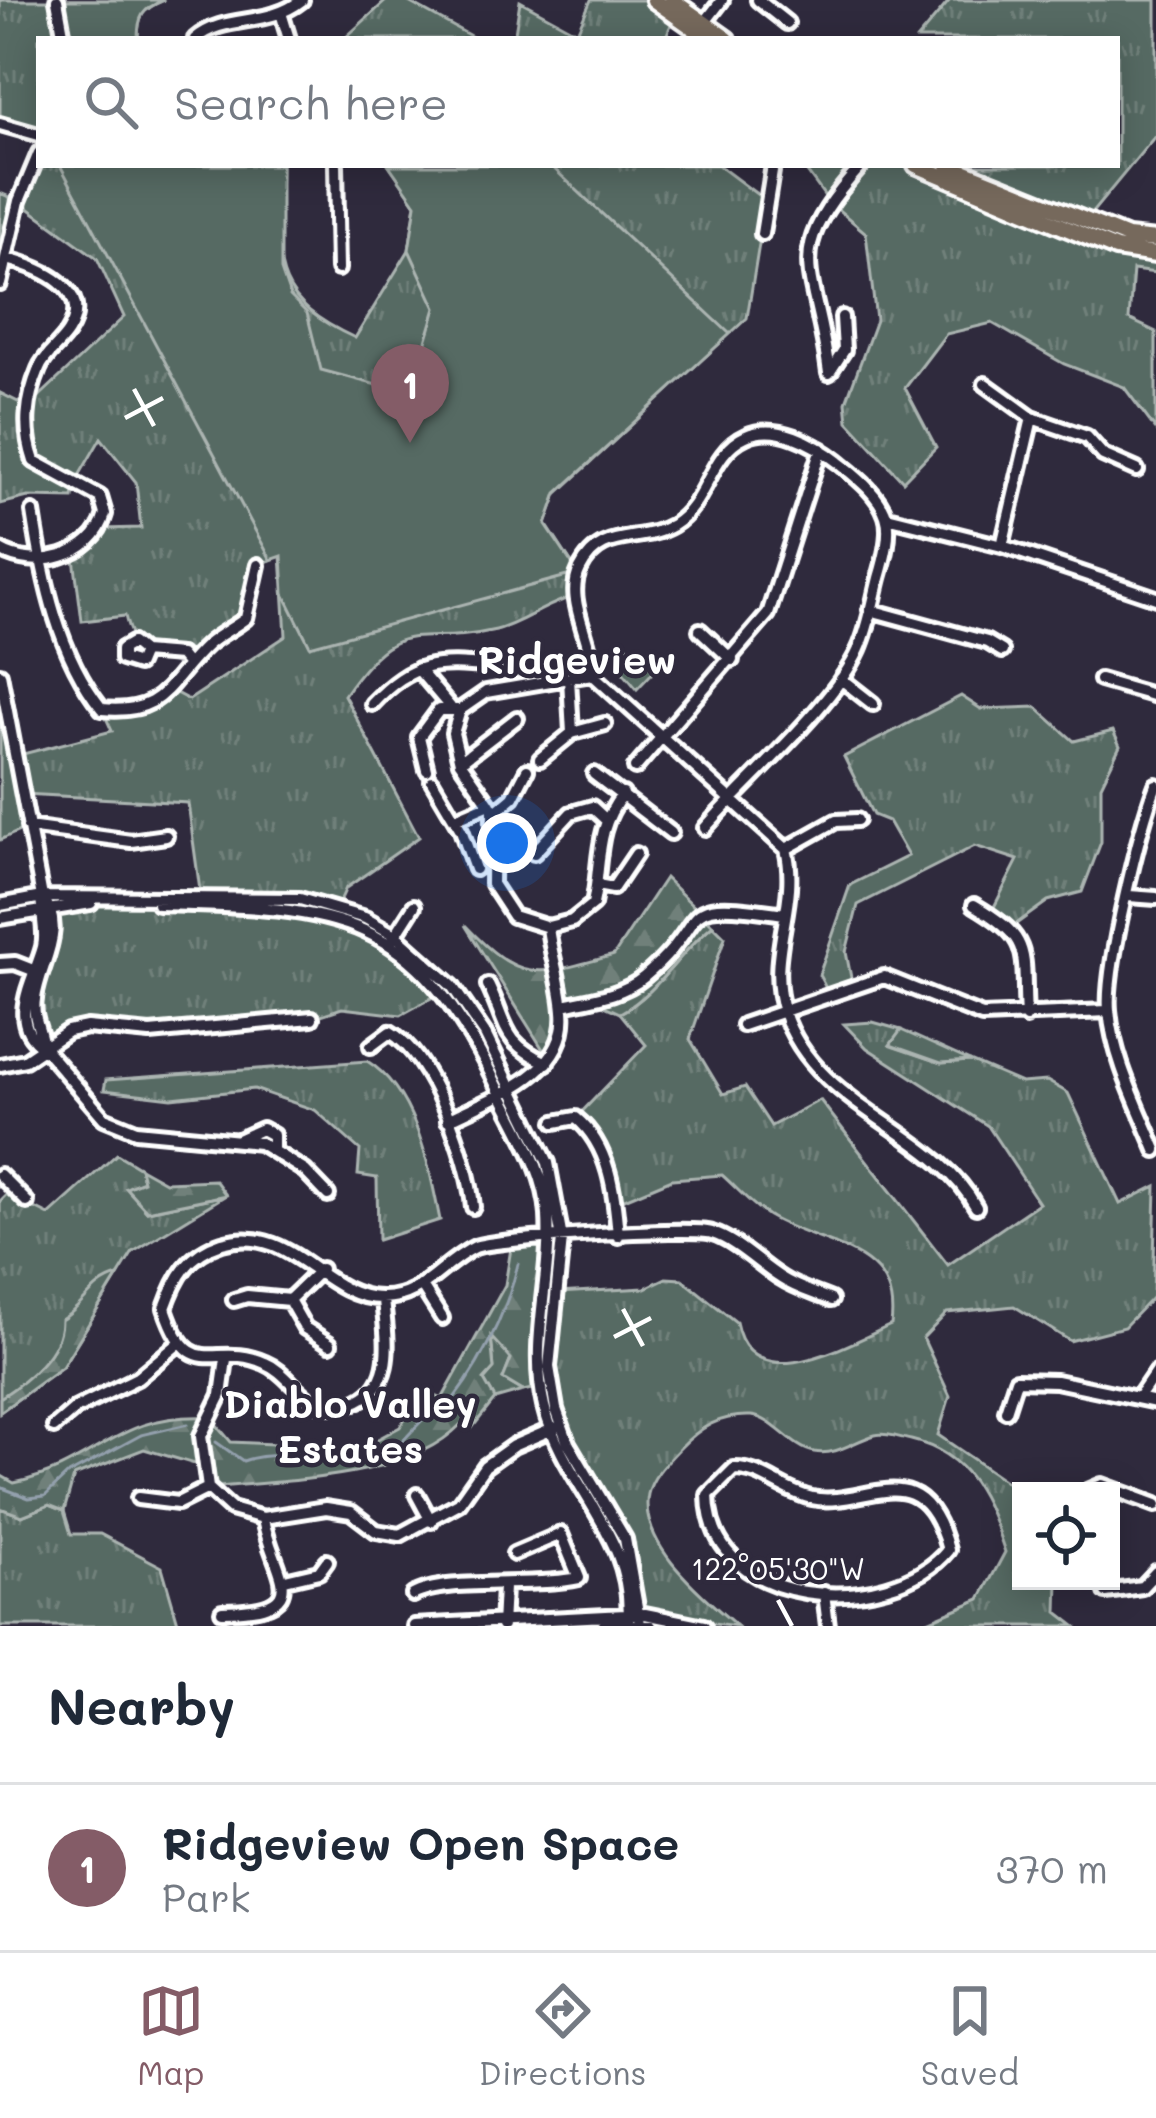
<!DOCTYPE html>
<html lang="en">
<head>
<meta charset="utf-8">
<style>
	body { margin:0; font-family:Mali,sans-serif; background:#f6f6f7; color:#1f2937 }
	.controls { position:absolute; right:36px; bottom:36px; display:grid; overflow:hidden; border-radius:0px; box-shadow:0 6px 30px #0003 }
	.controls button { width:108px; height:108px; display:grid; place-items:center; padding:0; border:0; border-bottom:3px solid #e0e1e3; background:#fff; color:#1f2937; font:60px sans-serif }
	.you { position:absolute; left:507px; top:843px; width:42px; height:42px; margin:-30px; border:9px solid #fff; border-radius:50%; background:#1a73e8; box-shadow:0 0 0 18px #1a73e833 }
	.badge { display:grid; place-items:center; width:78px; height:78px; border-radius:50%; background:#845c67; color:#fff; font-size:39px; font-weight:700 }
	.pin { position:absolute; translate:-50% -99px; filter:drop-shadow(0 3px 6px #0008) }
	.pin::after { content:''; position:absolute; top:63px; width:42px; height:36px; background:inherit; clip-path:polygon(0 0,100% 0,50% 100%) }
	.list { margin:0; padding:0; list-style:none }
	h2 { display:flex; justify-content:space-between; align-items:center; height:156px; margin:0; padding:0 48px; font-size:51px }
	h2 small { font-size:39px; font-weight:400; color:#747a83 }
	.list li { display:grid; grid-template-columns:78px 1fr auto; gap:36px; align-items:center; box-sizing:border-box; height:168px; padding:0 48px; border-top:3px solid #e0e1e3 }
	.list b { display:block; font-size:45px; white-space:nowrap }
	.list p { margin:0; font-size:39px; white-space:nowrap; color:#747a83 }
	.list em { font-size:39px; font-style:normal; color:#747a83 }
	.icon { flex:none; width:66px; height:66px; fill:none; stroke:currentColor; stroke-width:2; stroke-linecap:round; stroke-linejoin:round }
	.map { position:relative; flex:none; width:1156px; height:1626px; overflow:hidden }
	.search { position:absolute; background:#fff; box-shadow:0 6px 30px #0003; left:36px; right:36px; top:36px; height:132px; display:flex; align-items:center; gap:30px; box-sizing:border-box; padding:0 42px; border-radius:0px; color:#747a83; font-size:45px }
	.sheet { height:324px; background:#fff }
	nav { display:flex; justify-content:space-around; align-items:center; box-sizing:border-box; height:168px; border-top:3px solid #e0e1e3; background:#fff; font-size:33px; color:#747a83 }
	nav a { display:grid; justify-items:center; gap:6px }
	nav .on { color:#845c67 }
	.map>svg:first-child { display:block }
	.grass { fill:url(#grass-tufts); stroke:#abb4b1; stroke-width:3 }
	.forest { fill:url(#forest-firs); stroke:#abb4b1; stroke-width:3 }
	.green { fill:#576a63; stroke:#abb4b1; stroke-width:3 }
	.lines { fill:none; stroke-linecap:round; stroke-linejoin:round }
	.stream { stroke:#93a0ad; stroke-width:3 }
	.minor-casing { stroke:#fff; stroke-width:20 }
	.major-casing { stroke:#fff; stroke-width:22 }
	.minor { stroke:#2f2a3d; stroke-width:10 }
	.major { stroke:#76695c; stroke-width:14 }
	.ticks { fill:none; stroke:#fff; stroke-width:4.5 }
	.labels { text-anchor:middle; stroke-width:9; stroke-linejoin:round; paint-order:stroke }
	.neighbourhood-label { font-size:39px; font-weight:bold; fill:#fff; stroke:#2f2a3d }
	.ticks-label { font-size:30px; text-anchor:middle; fill:#fff; stroke:#2f2a3d; stroke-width:9; stroke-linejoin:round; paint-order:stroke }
</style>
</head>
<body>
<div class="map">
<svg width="1156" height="1626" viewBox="0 0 1156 1626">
	<defs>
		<pattern id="grass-tufts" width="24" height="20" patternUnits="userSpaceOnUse" patternTransform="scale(3)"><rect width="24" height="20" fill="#576a63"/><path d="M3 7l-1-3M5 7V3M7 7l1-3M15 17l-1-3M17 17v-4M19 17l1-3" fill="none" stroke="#70807a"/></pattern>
		<pattern id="forest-firs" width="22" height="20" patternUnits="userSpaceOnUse" patternTransform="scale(3)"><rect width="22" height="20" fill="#576a63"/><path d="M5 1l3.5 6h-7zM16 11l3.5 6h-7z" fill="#70807a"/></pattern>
	</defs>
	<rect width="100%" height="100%" fill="#2f2a3d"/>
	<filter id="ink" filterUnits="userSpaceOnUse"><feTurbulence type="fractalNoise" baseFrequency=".00833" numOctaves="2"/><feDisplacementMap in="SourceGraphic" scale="24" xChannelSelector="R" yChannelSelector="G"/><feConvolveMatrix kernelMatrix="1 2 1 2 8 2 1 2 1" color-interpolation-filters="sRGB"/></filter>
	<g filter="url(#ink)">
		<!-- grass -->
		<path class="grass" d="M0 0H164C142 9 138 16 138 39H39V135L0 124Z
			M387 0H405L476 39H344Z
			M591 0H654L675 15 665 39H514L520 1 577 32Z
			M950 0H1156V135L1086 220 948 165H1117V39H917Z
			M39 165H281C280 256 261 295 355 338L409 250 416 204 389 165H718L766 201 747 318 557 494 546 524 578 573 573 597C545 604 523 623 496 630 416 649 402 610 344 695L419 837 346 888 336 910 300 899 201 898 188 803 23 794 15 756 112 731 102 709 126 711 170 690 189 700 286 636 281 555 258 566 246 618 188 665 180 655C145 652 134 652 125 616L82 621 73 550 101 529 141 528 136 482 101 438 76 481 73 498 28 497 0 504V393L28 407 124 317 97 258 20 202 0 284V193L19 201Z
			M802 165H916L1116 249 1156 255V273L1133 270 1129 319 1156 332V430L1124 387 1064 364 992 323 946 334 905 388 936 447 903 481 848 421 846 402 876 320 866 233 829 202Z
			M961 696 981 709 1036 707 1074 741 1113 731 1120 746 1101 785V842L1082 892 1048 901 1012 927 990 915 1018 860 975 846 858 905 846 952 853 988 830 996 819 975 850 885 908 856 888 821 873 815 844 757Z
			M87 903 297 911 367 928 442 992 401 1015 342 1008 312 1018 150 1033 87 1027 43 1047 35 996 51 909Z
			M713 925 725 937 690 1039 723 1094 745 1087 771 1126 820 1100 948 1265 1039 1203 988 1126 867 1048 844 1024 873 1022 901 1030 891 1046 941 1063 970 1061 1021 1083 1047 1081 1068 1093 1120 1204 1156 1186 1153 1297 1124 1327 1070 1341 1014 1306 947 1313 923 1338 950 1396 938 1435 1021 1492V1581H1058L1057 1612 1075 1626H916L980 1599 1005 1552C987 1499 970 1454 911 1440 900 1438 886 1432 875 1435 854 1441 837 1456 814 1452 790 1447 773 1417 751 1416 720 1415 700 1427 679 1449 667 1462 652 1476 648 1494 638 1545 704 1597 737 1626L640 1614 625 1539 567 1443 549 1367 558 1293 645 1288 666 1278 682 1279 736 1322C751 1400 848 1345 891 1325 901 1247 825 1248 772 1218 754 1208 738 1189 722 1175L672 1179 615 1203 590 1130 576 1118 646 1045 620 1013C659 992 678 953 713 925Z
			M367 1061C416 1091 429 1166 440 1220L378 1240 377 1178 358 1175 360 1150 315 1110 254 1089 172 1098 104 1090 106 1080Z
			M117 1154 140 1168 143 1181 127 1188 147 1211 226 1195 133 1252 62 1367 0 1412V1201L7 1194 49 1215Z
			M491 1335 511 1359 503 1379 523 1391 495 1399 484 1380 494 1368Z
			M49 1505 64 1511 71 1534H100L162 1567 179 1626H0V1508L22 1516Z"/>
		<!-- forest -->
		<path class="forest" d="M665 878 713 925C678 953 659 992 620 1013L589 999 563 1005 562 1029 544 1051 465 925C522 985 538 976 614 955Z
			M901 1030 970 1061 941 1063 890 1045Z
			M140 1168 165 1182 215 1180 226 1195 147 1211 126 1188 143 1181Z
			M548 1240 541 1387 523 1391 503 1379 511 1359 491 1337 494 1369 484 1380 495 1399 472 1428 460 1425C407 1480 285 1480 208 1488L205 1467 144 1449 74 1476 64 1511 49 1505 22 1516 0 1508V1475L14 1483C101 1464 114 1412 210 1417L231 1442 361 1448 400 1427 421 1390 442 1399 505 1285 512 1242Z
			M118 1276 62 1367 0 1412V1398C27 1380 61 1354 61 1320 85 1306 91 1283 118 1276Z"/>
		<!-- green -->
		<path class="green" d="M57 0H164C142 9 138 16 138 39H64Z
			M60 165H281V270L290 296 307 313 321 370 399 391 422 355 436 308 409 250 416 204 389 165H550L730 334 557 493 546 525 578 573 310 646 284 594 282 556 271 560Z
			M623 642 654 671 637 689 609 656Z
			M0 674 28 827 0 840Z"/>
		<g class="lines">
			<!-- stream -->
			<path class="stream" d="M216 1442 243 1461C264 1453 318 1452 336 1464L399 1445 427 1415 441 1414C476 1375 506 1315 518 1264
				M0 1487 29 1498 45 1496 67 1475 141 1435 188 1424"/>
			<defs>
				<path id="minor" d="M57 0 64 39
					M758 0 787 23
					M282 16 289 39
					M702 26 722 0
					M195 39C225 13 267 28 302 0
					M0 124 39 135
					M336 165 338 269
					M762 234 773 165
					M0 284 19 201 39 153
					M842 317 844 350 829 373C816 265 778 258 862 165
					M985 384 1032 418 1087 437 1103 455 1137 470
					M33 512C43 579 58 654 102 709 166 715 167 682 207 645 219 634 234 628 246 618L258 565
					M887 517 1002 546 1156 598
					M1002 546 1032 418
					M0 550C35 571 94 557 105 514L100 497 34 461C23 429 26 400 39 369 45 354 60 345 68 332 96 288 37 267 7 259
					M870 610 987 642 1002 651
					M700 630 732 660
					M143 652 138 664 122 659V649L132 643 143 652 180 655 188 665
					M418 669 450 707
					M0 674 42 897
					M592 674C593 638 564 601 580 569 601 526 639 545 673 525 709 503 708 453 746 436 776 422 815 444 838 462 855 476 879 494 886 516 892 533 884 561 879 578 873 601 869 627 859 649 834 705 748 779 705 828
					M592 674 786 849C800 904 765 954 784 1012 815 1108 935 1130 976 1207
					M569 678 572 733
					M841 679 873 704
					M1100 680 1156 696
					M372 704C415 659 437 662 496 667
					M540 759 572 733 605 724
					M460 762 517 718
					M635 768 768 614 821 449
					M427 770 419 737 439 710H460
					M594 774 671 833
					M432 781 461 830 475 869
					M1156 785C1140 826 1105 969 1109 1010 1113 1058 1138 1106 1156 1150
					M493 814 513 797 527 770
					M455 819 490 804
					M28 827 131 841 166 836
					M786 849 836 821 857 820
					M534 853 571 813 592 807 605 819
					M597 885 613 888 636 854
					M1129 896 1156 898
					M42 897C68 930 39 964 35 999 32 1017 41 1030 43 1047 5 1022 35 978 43 947 47 931 40 914 42 897Z
					M158 904C341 908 413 911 498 1088 517 1128 545 1169 548 1215 552 1279 529 1342 544 1406 563 1486 637 1537 628 1624
					M0 905 42 897 300 899 365 918 395 935 452 986 485 1034 548 1163 562 1239 549 1367 556 1409 568 1443 625 1539 640 1624
					M974 905C1035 941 1022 952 1026 1017
					M0 918 91 903
					M548 927 572 921 593 904C602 863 594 830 623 794
					M393 939 414 906
					M0 964 15 963 38 972
					M488 985C508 1026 501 1042 547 1063
					M563 1005C590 999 623 995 644 977 717 916 666 896 784 914
					M743 1025 884 977 982 1016 1108 1011
					M371 1046 390 1032C432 1055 469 1160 473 1207
					M43 1047 104 1118 136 1131 260 1143 305 1171 328 1195
					M0 1065 25 1060 68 1031 87 1027 150 1033 312 1018
					M448 1120C494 1096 569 1074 563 1011 561 983 551 955 548 927L513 916 492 884 493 809 460 762 453 733 460 710 486 692 592 674
					M555 1122 576 1118C610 1146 615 1195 618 1236
					M238 1140 262 1129 273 1135V1151
					M0 1175 27 1202
					M423 1288 442 1318
					M383 1299C386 1337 398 1387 352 1403 342 1406 325 1408 316 1403 297 1394 285 1371 265 1363 214 1340 191 1386 165 1308 176 1277 188 1254 222 1243 291 1222 322 1298 381 1298 422 1299 441 1263 475 1247 494 1239 692 1226 712 1233 736 1240 760 1265 781 1278 796 1288 815 1293 831 1300
					M234 1300 247 1296 289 1300 321 1269
					M289 1300 305 1328 330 1344
					M226 1359 221 1395 201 1436 208 1488 231 1509 263 1518 326 1508 351 1512 376 1531 400 1535 459 1503 485 1466 513 1446 555 1428
					M1141 1394 1156 1372
					M1006 1411 1016 1380 1056 1381 1156 1402
					M54 1427 75 1409 137 1378 178 1344
					M734 1469C762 1468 783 1492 812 1498 865 1509 922 1450 948 1550 891 1620 709 1611 708 1495Z
					M1088 1491 1102 1485 1156 1505
					M417 1495 431 1521
					M138 1498 178 1503 208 1488
					M285 1580 319 1572 327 1561
					M1106 1592 1142 1587 1156 1572
					M824 1593 828 1626
					M413 1595C444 1577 534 1588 579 1578L561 1534 514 1554
					M222 1611C321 1610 271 1573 263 1518
					M414 1626 645 1614 704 1626
					M502 1626 504 1587
					M603 1626H651"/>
				<path id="major" d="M654 0 709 39
					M672 0 727 39
					M916 165 1116 249 1156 255
					M948 165 1127 237 1156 240"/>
			</defs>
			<!-- minor casing -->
			<use href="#minor" class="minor-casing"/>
			<!-- major casing -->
			<use href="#major" class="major-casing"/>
			<!-- minor -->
			<use href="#minor" class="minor"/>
			<!-- major -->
			<use href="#major" class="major"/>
		</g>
	</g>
	<!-- ticks -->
	<path class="ticks" d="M134 389 154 426M125 418 163 398M623 1309 643 1346M614 1337 651 1318M778 1600 792 1626"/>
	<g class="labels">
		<!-- neighbourhood labels -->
		<g class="neighbourhood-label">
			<text x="577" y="674">Ridgeview</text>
			<text x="350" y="1418">Diablo Valley<tspan x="350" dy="45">Estates</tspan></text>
		</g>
	</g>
	<g class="ticks-label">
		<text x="778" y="1580">122°05'30"W</text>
	</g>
</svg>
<div class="controls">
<button><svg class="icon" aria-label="locate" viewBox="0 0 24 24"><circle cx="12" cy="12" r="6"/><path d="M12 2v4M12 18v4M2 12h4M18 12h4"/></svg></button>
</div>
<div class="you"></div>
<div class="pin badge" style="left:410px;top:443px">1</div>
<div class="search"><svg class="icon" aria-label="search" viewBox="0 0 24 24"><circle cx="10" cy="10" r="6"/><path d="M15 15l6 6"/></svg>Search here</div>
</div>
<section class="sheet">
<h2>Nearby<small></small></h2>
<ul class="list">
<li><span class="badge">1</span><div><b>Ridgeview Open Space</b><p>Park</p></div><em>370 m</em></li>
</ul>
</section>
<nav>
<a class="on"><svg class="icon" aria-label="map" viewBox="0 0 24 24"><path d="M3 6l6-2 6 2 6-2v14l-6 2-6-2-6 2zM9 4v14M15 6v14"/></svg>Map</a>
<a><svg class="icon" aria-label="directions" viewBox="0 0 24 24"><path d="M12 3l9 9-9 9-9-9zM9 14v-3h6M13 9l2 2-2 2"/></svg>Directions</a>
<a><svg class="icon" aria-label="saved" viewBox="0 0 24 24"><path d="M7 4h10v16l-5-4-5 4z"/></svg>Saved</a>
</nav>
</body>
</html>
